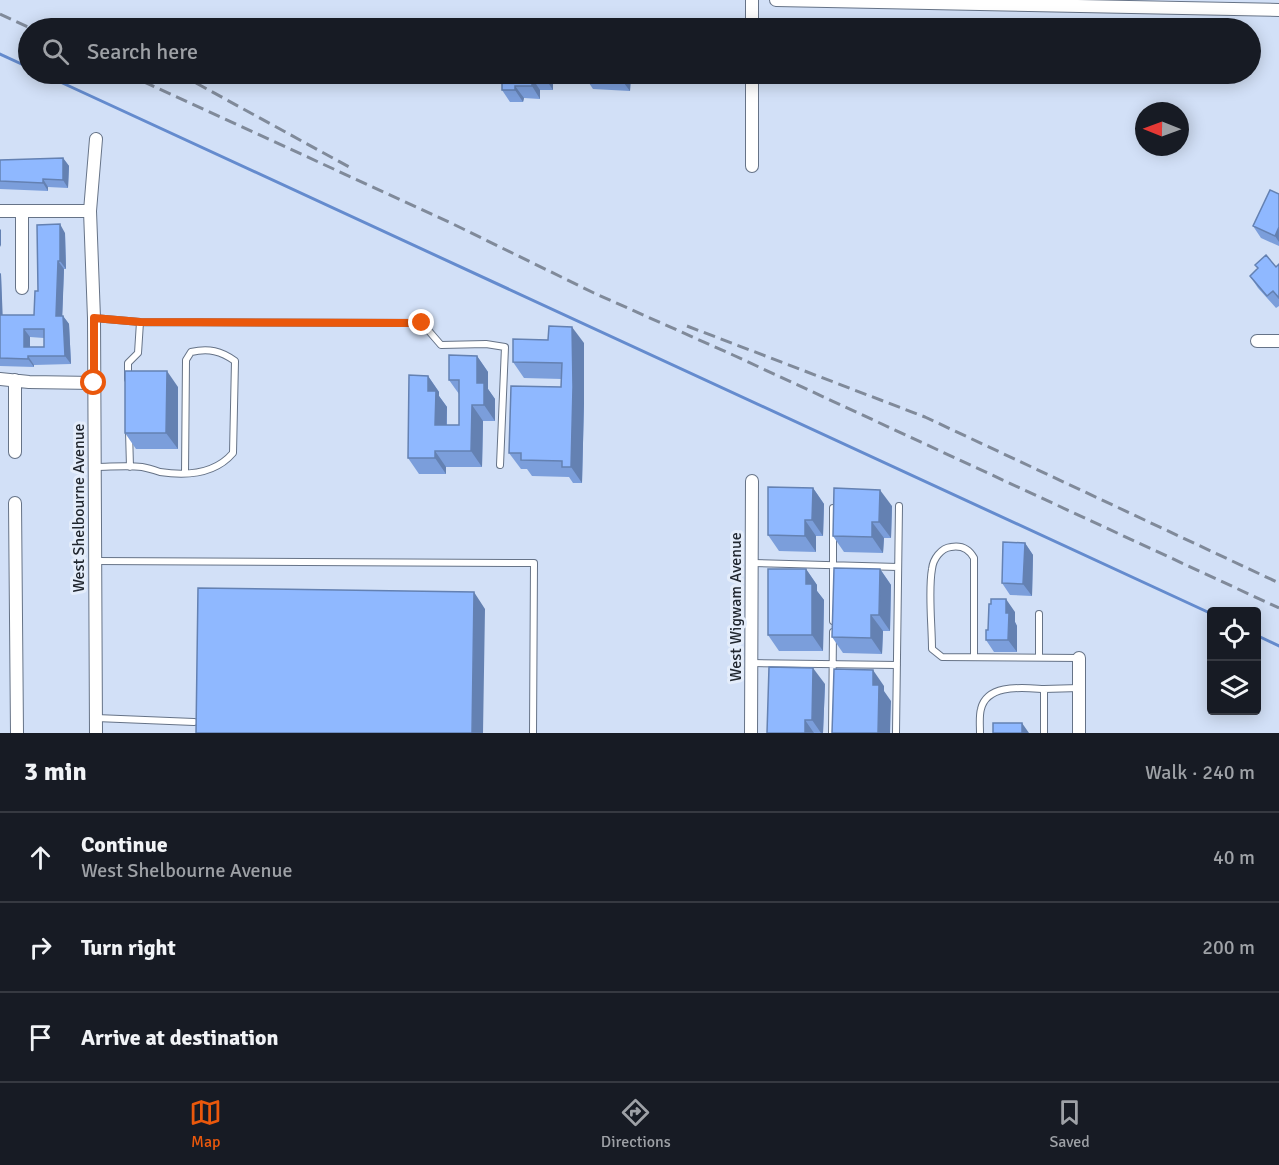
<!DOCTYPE html>
<html lang="en">
<head>
<meta charset="utf-8">
<style>
	body { margin:0; font-family:Signika,sans-serif; background:#242831; color:#f1f3f6 }
	.controls { position:absolute; right:18px; bottom:18px; display:grid; overflow:hidden; border-radius:6px; box-shadow:0 3px 15px #0003 }
	.controls button { width:54px; height:54px; display:grid; place-items:center; padding:0; border:0; border-bottom:2px solid #363941; background:#171b24; color:#f1f3f6; font:30px sans-serif }
	.compass { position:absolute; left:1135px; top:102px; width:54px; height:54px; border-radius:50%; background:#171b24; box-shadow:0 3px 15px #0003; rotate:271deg }
	.stop { position:absolute; width:18px; height:18px; margin:-14px; border:4px solid #ea580c; border-radius:50%; background:#fff }
	.stop.end { background:#ea580c; border-color:#fff; box-shadow:0 2px 6px #0008 }
	.list { margin:0; padding:0; list-style:none }
	h2 { display:flex; justify-content:space-between; align-items:center; height:78px; margin:0; padding:0 24px; font-size:26px }
	h2 small { font-size:20px; font-weight:400; color:#9ea1a6 }
	.list li { display:grid; grid-template-columns:39px 1fr auto; gap:18px; align-items:center; box-sizing:border-box; height:90px; padding:0 24px; border-top:2px solid #363941 }
	.list b { display:block; font-size:22px; white-space:nowrap }
	.list p { margin:0; font-size:20px; white-space:nowrap; color:#9ea1a6 }
	.list em { font-size:20px; font-style:normal; color:#9ea1a6 }
	.icon { flex:none; width:33px; height:33px; fill:none; stroke:currentColor; stroke-width:2; stroke-linecap:round; stroke-linejoin:round }
	.map { position:relative; flex:none; width:1279px; height:733px; overflow:hidden }
	.search { position:absolute; background:#171b24; box-shadow:0 3px 15px #0003; left:18px; right:18px; top:18px; height:66px; display:flex; align-items:center; gap:15px; box-sizing:border-box; padding:0 21px; border-radius:33px; color:#9ea1a6; font-size:22px }
	.sheet { height:348px; background:#171b24 }
	nav { display:flex; justify-content:space-around; align-items:center; box-sizing:border-box; height:84px; border-top:2px solid #363941; background:#171b24; font-size:16px; color:#9ea1a6 }
	nav a { display:grid; justify-items:center; gap:3px }
	nav .on { color:#ea580c }
	.map>svg:first-child { display:block }
	.lines { fill:none; stroke-linecap:round; stroke-linejoin:round }
	.stream { stroke:#648bce; stroke-width:3 }
	.lane-casing { stroke:#667387; stroke-width:8 }
	.street-casing { stroke:#667387; stroke-width:14 }
	.lane { stroke:#fff; stroke-width:6 }
	.street { stroke:#fff; stroke-width:12 }
	.rail { stroke:#808a9a; stroke-width:3; stroke-dasharray:12 6; stroke-linecap:butt }
	.wall { fill:#7b9edb; fill-rule:evenodd }
	.shaded-wall { fill:#6481b2 }
	.building { fill:#8fb8ff; stroke:#6481b2; stroke-width:1.5; fill-rule:evenodd }
	.route { stroke:#ea580c; stroke-width:8 }
	.labels { text-anchor:middle; stroke-width:6; stroke-linejoin:round; paint-order:stroke }
	.street-label { font-size:16px; fill:#21272f; stroke:#e4edfb }
</style>
</head>
<body>
<div class="map">
<svg width="1279" height="733" viewBox="0 0 1279 733">
	<rect width="100%" height="100%" fill="#d2e0f7"/>
	<g class="lines">
		<!-- stream -->
		<path class="stream" d="M0 54 28 67
			M43 74 1212 614
			M1256 635 1279 646"/>
		<defs>
			<path id="lane" d="M94 318 140 322 138 353 128 363V379
				M140 322 422 323 441 345 486 344 505 347 500 465
				M129 431 130 467
				M95 467C110 467 127 465 142 467 148 468 154 470 160 472 186 476 215 474 233 453L235 361C221 351 209 348 191 352L186 360 185 473
				M95 561 534 563 533 733
				M752 563 898 567
				M1039 614V657
				M833 621V508
				M974 657V558C969 549 962 545 951 547 941 548 933 559 932 569 928 591 932 625 932 649L942 657 1079 658
				M752 663 897 665
				M96 718 194 722
				M832 733 833 632
				M896 733 899 506
				M980 733C980 725 979 716 981 709 987 683 1024 688 1044 689
				M1044 733V689L1079 688"/>
			<path id="street" d="M776 0 1279 10
				M752 28V0
				M752 166V74
				M0 211H90
				M22 211V288
				M1257 341H1279
				M0 379 29 382 94 383
				M15 380V452
				M15 503 17 733
				M96 733 94 318 90 211 96 139
				M751 733 752 481
				M1079 733V658"/>
		</defs>
		<!-- lane casing -->
		<use href="#lane" class="lane-casing"/>
		<!-- street casing -->
		<use href="#street" class="street-casing"/>
		<!-- lane -->
		<use href="#lane" class="lane"/>
		<!-- street -->
		<use href="#street" class="street"/>
		<!-- rail -->
		<path class="rail" d="M0 14 30 28
			M127 74 451 223 594 293 733 355 1279 608
			M196 83 351 168
			M687 326 925 417 1279 583"/>
	</g>
	<!-- wall -->
	<path class="wall" d="M506 74H552L553 75V90H540V99L524 98 523 102H510L502 90 506 81Z
		M631 74 630 91 593 89 585 77Z
		M931 74H977V80L935 79Z
		M63 158 69 166 68 188 48 187V191L0 189V160Z
		M1279 194V246L1261 238 1253 226Z
		M65 233 66 269H64L62 316H63L69 324 71 364 34 365V367L0 366V273L1 274 2 315H34L38 291ZM30 337 44 338V347H30Z
		M1279 264V306L1276 308 1258 288 1250 276 1258 268 1255 265 1276 267Z
		M584 343V403L582 483H573L569 477 532 476 527 469H521L509 453 561 387 562 379 524 378 513 362Z
		M477 356 488 372V389L495 399V421H483L482 467H446V474H419L408 458 428 376 439 392V396L447 407V425H459V394L449 380Z
		M178 387V449H136L125 433Z
		M813 488 824 504 823 536H816V552L779 551 768 535Z
		M892 506 891 538H884L883 553 844 552 833 536Z
		M1025 543 1033 555 1032 596 1010 595 1002 583Z
		M806 569 817 585V591L824 600 823 651H779L768 635Z
		M880 569 891 585 890 631H883L882 654 843 653 832 637Z
		M1015 612V622L1017 626V652H994L986 640Z
		M825 684 823 733H767Z"/>
	<!-- shaded-wall -->
	<path class="shaded-wall" d="M545 74H552L553 75V90L545 78Z
		M622 74H631L630 91 621 79Z
		M972 74H977V80Z
		M532 78 540 90V99L532 86Z
		M515 86 524 98 523 102 515 90Z
		M63 158 69 166 68 188 63 180Z
		M43 179 48 187V191L43 183Z
		M60 224 65 233 66 269 60 261Z
		M1279 227V242L1275 236Z
		M0 229 1 230V247L0 245Z
		M58 261 64 269 62 324 56 316Z
		M0 273 1 274 3 323 0 320Z
		M63 316 69 324 71 364 65 356Z
		M572 327 584 343V403L582 483 571 467Z
		M24 329 30 337V355L24 347Z
		M28 356 34 365V367L28 359Z
		M477 356 488 372V389L495 399V421L484 405 477 383Z
		M167 371 178 387V449L166 433Z
		M428 376 439 392V396L447 407 446 441 435 425 428 391Z
		M472 405 483 421 482 467 471 451Z
		M435 451 446 467V474L435 458Z
		M813 488 824 504 823 536 812 520Z
		M880 490 892 506 891 538 879 522Z
		M805 520 816 536V552L805 536Z
		M872 522 884 538 883 553 872 537Z
		M1025 543 1033 555 1032 596 1023 584Z
		M806 569 817 585V591L824 600 823 651 812 635 806 584Z
		M880 569 891 585 890 631 879 615Z
		M474 592 485 609 483 733H472Z
		M1006 599 1015 612V622L1017 626V652L1008 640 1006 613Z
		M871 615 883 631 882 654 871 638Z
		M813 668 825 684 823 733H821L812 720Z
		M873 670 884 686V691L891 701 890 733H878L873 685Z
		M805 720 814 733H805Z
		M1022 723 1029 733H1022Z"/>
	<!-- building -->
	<path class="building" d="M684 25H692V28H683Z
		M506 74H545V78H532V86H515V90H502V81H506Z
		M585 74H622L621 79 585 77Z
		M63 158V180L43 179V183L0 181V160Z
		M1270 190 1279 194V227L1275 236 1253 226Z
		M60 224V261H58L56 316H63L65 356H28V359L0 358V315H34L35 291H38L37 225ZM24 329H44V347H24Z
		M1266 255 1276 267 1279 264V298L1273 291 1267 296 1250 276 1258 268 1255 265Z
		M549 326 572 327 573 387 571 467H562V461L521 460V453H509L511 386 561 387 562 363 513 362V339L548 340Z
		M449 355 477 356V383H484V405H472L471 451H435V458H408L409 375 428 376V391H436L435 425H459V380H449Z
		M125 371H167L166 433H125Z
		M768 487 813 488 812 520H805V536L768 535Z
		M834 488 880 490 879 522H872V537L833 536Z
		M1003 542 1025 543 1023 584 1002 583Z
		M834 568 880 569 879 615H871V638L832 637Z
		M768 569H806V584H812V635H768Z
		M198 588 474 592 472 733H196Z
		M991 599H1006V613H1009L1008 640H986V630H988L989 604H991Z
		M769 667 813 668 812 720H805V733H767Z
		M834 669 873 670V685H879L878 733H832Z
		M993 723H1022V733H993Z"/>
	<g class="lines">
		<!-- route -->
		<path class="route" d="M94 383V318L140 322 422 323"/>
	</g>
	<g class="labels">
		<!-- street labels -->
		<g class="street-label">
			<text transform="translate(78 508) rotate(-90)" y="6">West Shelbourne Avenue</text>
			<text transform="translate(735 607) rotate(-90)" y="6">West Wigwam Avenue</text>
		</g>
	</g>
</svg>
<div class="controls">
<button><svg class="icon" aria-label="locate" viewBox="0 0 24 24"><circle cx="12" cy="12" r="6"/><path d="M12 2v4M12 18v4M2 12h4M18 12h4"/></svg></button>
<button><svg class="icon" aria-label="layers" viewBox="0 0 24 24"><path d="M12 4l9 5-9 5-9-5zM3 14l9 5 9-5"/></svg></button>
</div>
<svg class="compass" viewBox="-18 -18 36 36"><path d="M0-13l5 13h-10z" fill="#e53935"/><path d="M0 13l5-13h-10z" fill="#9ea1a6"/></svg>
<div class="stop" style="left:94px;top:383px"></div>
<div class="stop end" style="left:422px;top:323px"></div>
<div class="search"><svg class="icon" aria-label="search" viewBox="0 0 24 24"><circle cx="10" cy="10" r="6"/><path d="M15 15l6 6"/></svg>Search here</div>
</div>
<section class="sheet">
<h2>3 min<small>Walk · 240 m</small></h2>
<ul class="list">
<li><svg class="icon" aria-label="ahead" viewBox="0 0 24 24"><path d="M12 20V5M6 11l6-6 6 6"/></svg><div><b>Continue</b><p>West Shelbourne Avenue</p></div><em>40 m</em></li>
<li><svg class="icon" aria-label="right" viewBox="0 0 24 24"><path d="M7 20v-9h11M14 6l5 5-5 5"/></svg><div><b>Turn right</b></div><em>200 m</em></li>
<li><svg class="icon" aria-label="arrive" viewBox="0 0 24 24"><path d="M6 21V4h12l-3 4 3 4H6"/></svg><div><b>Arrive at destination</b></div></li>
</ul>
</section>
<nav>
<a class="on"><svg class="icon" aria-label="map" viewBox="0 0 24 24"><path d="M3 6l6-2 6 2 6-2v14l-6 2-6-2-6 2zM9 4v14M15 6v14"/></svg>Map</a>
<a><svg class="icon" aria-label="directions" viewBox="0 0 24 24"><path d="M12 3l9 9-9 9-9-9zM9 14v-3h6M13 9l2 2-2 2"/></svg>Directions</a>
<a><svg class="icon" aria-label="saved" viewBox="0 0 24 24"><path d="M7 4h10v16l-5-4-5 4z"/></svg>Saved</a>
</nav>
</body>
</html>
